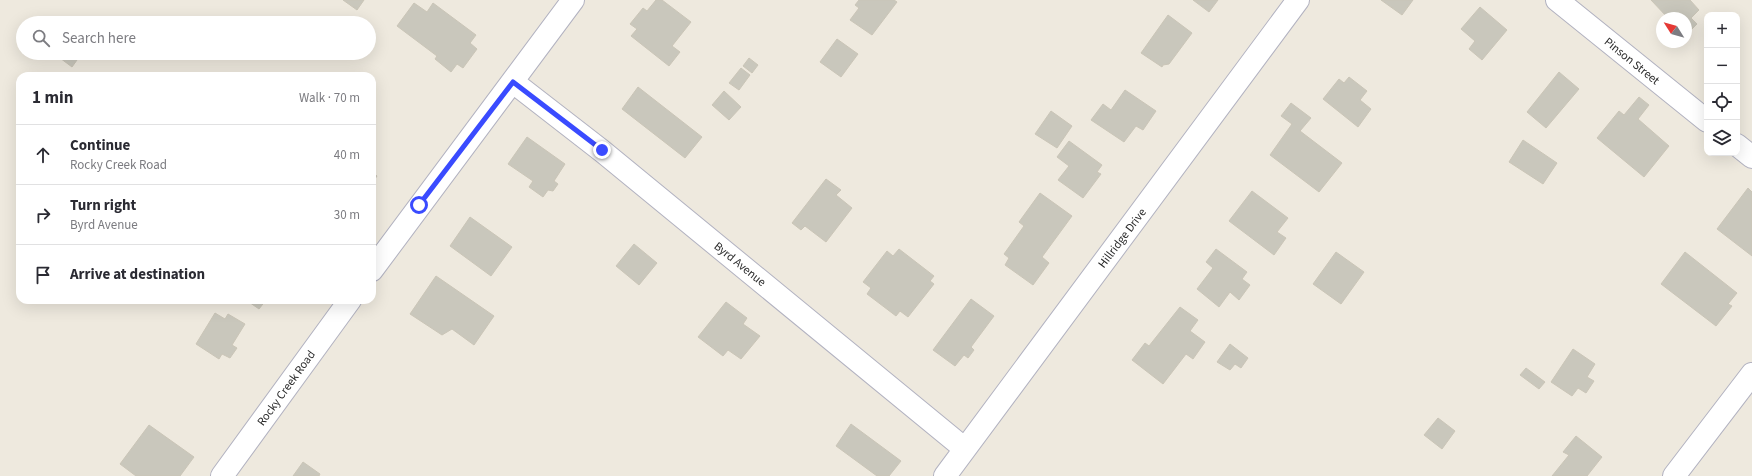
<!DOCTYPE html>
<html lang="en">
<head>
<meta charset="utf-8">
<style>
	body { margin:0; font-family:"Source Sans 3",sans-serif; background:#f2f2f3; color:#2b2b33 }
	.controls { position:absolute; right:12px; top:12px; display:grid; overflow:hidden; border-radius:8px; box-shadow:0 4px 16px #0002 }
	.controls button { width:36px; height:36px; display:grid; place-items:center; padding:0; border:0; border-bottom:1px solid #e1e1e2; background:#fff; color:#2b2b33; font:20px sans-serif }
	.compass { position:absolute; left:1656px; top:12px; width:36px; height:36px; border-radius:50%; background:#fff; box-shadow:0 4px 16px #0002; rotate:307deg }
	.stop { position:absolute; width:12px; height:12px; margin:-9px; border:3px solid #3a4bff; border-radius:50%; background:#fff }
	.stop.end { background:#3a4bff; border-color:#fff; box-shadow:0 1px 4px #0008 }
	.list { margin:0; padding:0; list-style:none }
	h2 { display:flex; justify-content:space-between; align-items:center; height:52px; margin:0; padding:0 16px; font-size:17px }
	h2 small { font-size:13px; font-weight:400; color:#7c7c81 }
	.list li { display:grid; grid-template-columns:26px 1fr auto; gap:12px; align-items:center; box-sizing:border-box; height:60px; padding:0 16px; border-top:1px solid #e1e1e2 }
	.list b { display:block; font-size:15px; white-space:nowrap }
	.list p { margin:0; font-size:13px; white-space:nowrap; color:#7c7c81 }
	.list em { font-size:13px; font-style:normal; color:#7c7c81 }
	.icon { flex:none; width:22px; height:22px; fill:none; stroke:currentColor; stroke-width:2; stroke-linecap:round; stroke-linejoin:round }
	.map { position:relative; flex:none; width:1752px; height:476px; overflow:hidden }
	.search { position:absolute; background:#fff; box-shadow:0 4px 16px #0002; left:16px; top:16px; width:360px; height:44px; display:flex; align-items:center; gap:10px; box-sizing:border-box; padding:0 14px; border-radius:22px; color:#7c7c81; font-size:15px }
	.panel { position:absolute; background:#fff; box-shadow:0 4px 16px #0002; left:16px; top:72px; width:360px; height:232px; border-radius:12px }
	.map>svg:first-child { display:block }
	.building { fill:#c9c7bc; stroke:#cac5b7 }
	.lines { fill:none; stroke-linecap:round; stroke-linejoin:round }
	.street-casing { stroke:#b2b2c0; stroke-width:24 }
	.secondary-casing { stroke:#b2b2c0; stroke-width:24 }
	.street { stroke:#fff; stroke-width:22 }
	.secondary { stroke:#fff; stroke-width:22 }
	.route { stroke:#3a4bff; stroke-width:5 }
	.labels { text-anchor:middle; stroke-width:3; stroke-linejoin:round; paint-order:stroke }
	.street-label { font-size:12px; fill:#2c2c2c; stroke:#fff }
</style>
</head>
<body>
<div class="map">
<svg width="1752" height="476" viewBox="0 0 1752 476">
	<rect width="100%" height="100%" fill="#eee9de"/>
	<!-- building -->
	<path class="building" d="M343 0H364L357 10Z
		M656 0H662L691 22 672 46 680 52 669 66 631 36 637 29 630 24 643 8 647 11Z
		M859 0H894L897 2 872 35 850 20 859 8 855 5Z
		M1193 0H1218L1209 12Z
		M1381 0H1413L1402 15Z
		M1651 0H1690L1699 10 1691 18 1697 24 1686 35V18H1668Z
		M414 3 427 12 433 3 476 35 470 43 477 49 463 68 457 64 451 72 435 59 437 56 397 26Z
		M1480 7 1507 30 1482 60 1469 49 1475 41 1461 29Z
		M1168 15 1192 33 1169 64 1163 65 1162 67 1141 53Z
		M837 39 858 54 841 77 820 62Z
		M63 53H82L72 67 60 58Z
		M749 58 758 65 752 73 743 66Z
		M741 68 750 75 739 90 729 83Z
		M1559 72 1579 89 1546 128 1527 112Z
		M1349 77 1367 91 1360 100 1371 109 1358 127 1323 99 1339 79 1344 83Z
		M638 87 702 137 685 158 622 109Z
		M1125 90 1156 111 1143 130 1136 126 1124 142 1091 120 1103 104 1111 110Z
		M724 91 741 107 729 120 712 105Z
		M1639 97 1649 105 1638 119 1669 146 1644 177 1597 138 1619 111 1624 115Z
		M1291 103 1311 118 1300 131 1342 163 1319 192 1270 155 1292 124 1281 116Z
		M1051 111 1072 126 1057 148 1035 134Z
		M527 137 565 164 554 181 558 184 553 191 548 190 543 197 529 187 533 181 508 164Z
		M1523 140 1557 163 1543 184 1509 162Z
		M1069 141 1102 165 1097 172 1101 174 1083 198 1058 180 1069 166 1057 157Z
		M372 172 377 176 372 183Z
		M826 179 841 190 836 195 852 208 826 242 805 226 801 230 792 223Z
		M1748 188 1752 192V256L1717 229Z
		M1252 191 1288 218 1277 232 1286 238 1274 255 1229 221Z
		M1040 193 1072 216 1042 257 1049 263 1033 285 1005 265 1009 258 1004 254 1024 226 1019 222Z
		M470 217 512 247 491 276 450 246Z
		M634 244 657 263 639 285 616 266Z
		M899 249 934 276 930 281 934 284 908 317 900 311 896 316 867 294 871 288 863 282 887 251 893 256Z
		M1216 249 1247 272 1242 279 1250 285 1239 300 1230 292 1219 307 1197 289 1213 268 1206 262Z
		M1336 252 1364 272 1341 304 1313 284Z
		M1685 252 1737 293 1728 304 1732 306 1716 326 1661 284Z
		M436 276 494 316 474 345 452 329 442 335 410 314Z
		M971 299 994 316 971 347 974 350 968 358 964 355 955 366 933 350Z
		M246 300H266L259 309Z
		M726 302 747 318 743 324 760 336 741 359 728 350 723 356 698 337Z
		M1180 307 1198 320 1190 331 1205 342 1193 359 1186 354 1163 384 1132 360 1145 343 1149 346Z
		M215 313 225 319 228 314 245 324 232 345 237 348 230 358 222 354 219 359 196 344Z
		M1230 344 1248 358 1241 368 1235 364 1230 370 1217 362Z
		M1573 349 1595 364 1587 377 1594 381 1586 393 1578 388 1572 396 1551 382Z
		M1526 368 1545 382 1539 389 1520 375Z
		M1438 418 1455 431 1442 449 1424 435Z
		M851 424 901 461 889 476H877L836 446Z
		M149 425 194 457 180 476H136L120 464Z
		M1576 436 1602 457 1587 476H1552L1569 455 1563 452Z
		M303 462 320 474 319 476H293Z"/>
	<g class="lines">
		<defs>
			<path id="street" d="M1557 0 1707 121
				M513 82 602 151 965 449
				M1737 145 1752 157
				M945 476 1298 0
				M1674 476 1752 374"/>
			<path id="secondary" d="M372 270 573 0
				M222 476 350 300"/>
		</defs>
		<!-- street casing -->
		<use href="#street" class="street-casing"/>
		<!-- secondary casing -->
		<use href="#secondary" class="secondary-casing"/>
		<!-- street -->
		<use href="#street" class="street"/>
		<!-- secondary -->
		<use href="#secondary" class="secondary"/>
	</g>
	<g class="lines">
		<!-- route -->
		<path class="route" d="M419 205 513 82 602 150"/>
	</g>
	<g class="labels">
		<!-- street labels -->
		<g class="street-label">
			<text transform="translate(1632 61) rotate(39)" y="4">Pinson Street</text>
			<text transform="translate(1122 238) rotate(-53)" y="4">Hillridge Drive</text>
			<text transform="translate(740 264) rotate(39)" y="4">Byrd Avenue</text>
			<text transform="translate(286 388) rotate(-54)" y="4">Rocky Creek Road</text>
		</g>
	</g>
</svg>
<div class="controls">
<button>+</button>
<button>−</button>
<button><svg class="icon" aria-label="locate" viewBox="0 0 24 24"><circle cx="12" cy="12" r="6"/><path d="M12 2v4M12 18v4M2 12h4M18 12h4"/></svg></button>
<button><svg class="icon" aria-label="layers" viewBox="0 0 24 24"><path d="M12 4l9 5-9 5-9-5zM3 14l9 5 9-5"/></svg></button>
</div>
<svg class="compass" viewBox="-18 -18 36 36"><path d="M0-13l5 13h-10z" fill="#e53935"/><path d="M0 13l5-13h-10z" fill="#7c7c81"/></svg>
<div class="stop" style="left:419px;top:205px"></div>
<div class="stop end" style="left:602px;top:150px"></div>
<div class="search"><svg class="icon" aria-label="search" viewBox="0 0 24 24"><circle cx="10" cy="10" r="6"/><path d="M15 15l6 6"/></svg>Search here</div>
<section class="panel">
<h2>1 min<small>Walk · 70 m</small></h2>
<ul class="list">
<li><svg class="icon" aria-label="ahead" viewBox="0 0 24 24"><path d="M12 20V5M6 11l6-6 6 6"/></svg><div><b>Continue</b><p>Rocky Creek Road</p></div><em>40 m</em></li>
<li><svg class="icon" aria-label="right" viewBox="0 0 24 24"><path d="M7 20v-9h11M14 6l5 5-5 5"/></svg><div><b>Turn right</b><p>Byrd Avenue</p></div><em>30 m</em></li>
<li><svg class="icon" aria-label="arrive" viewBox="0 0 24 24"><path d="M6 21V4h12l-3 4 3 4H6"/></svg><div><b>Arrive at destination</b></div></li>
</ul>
</section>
</div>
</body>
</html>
